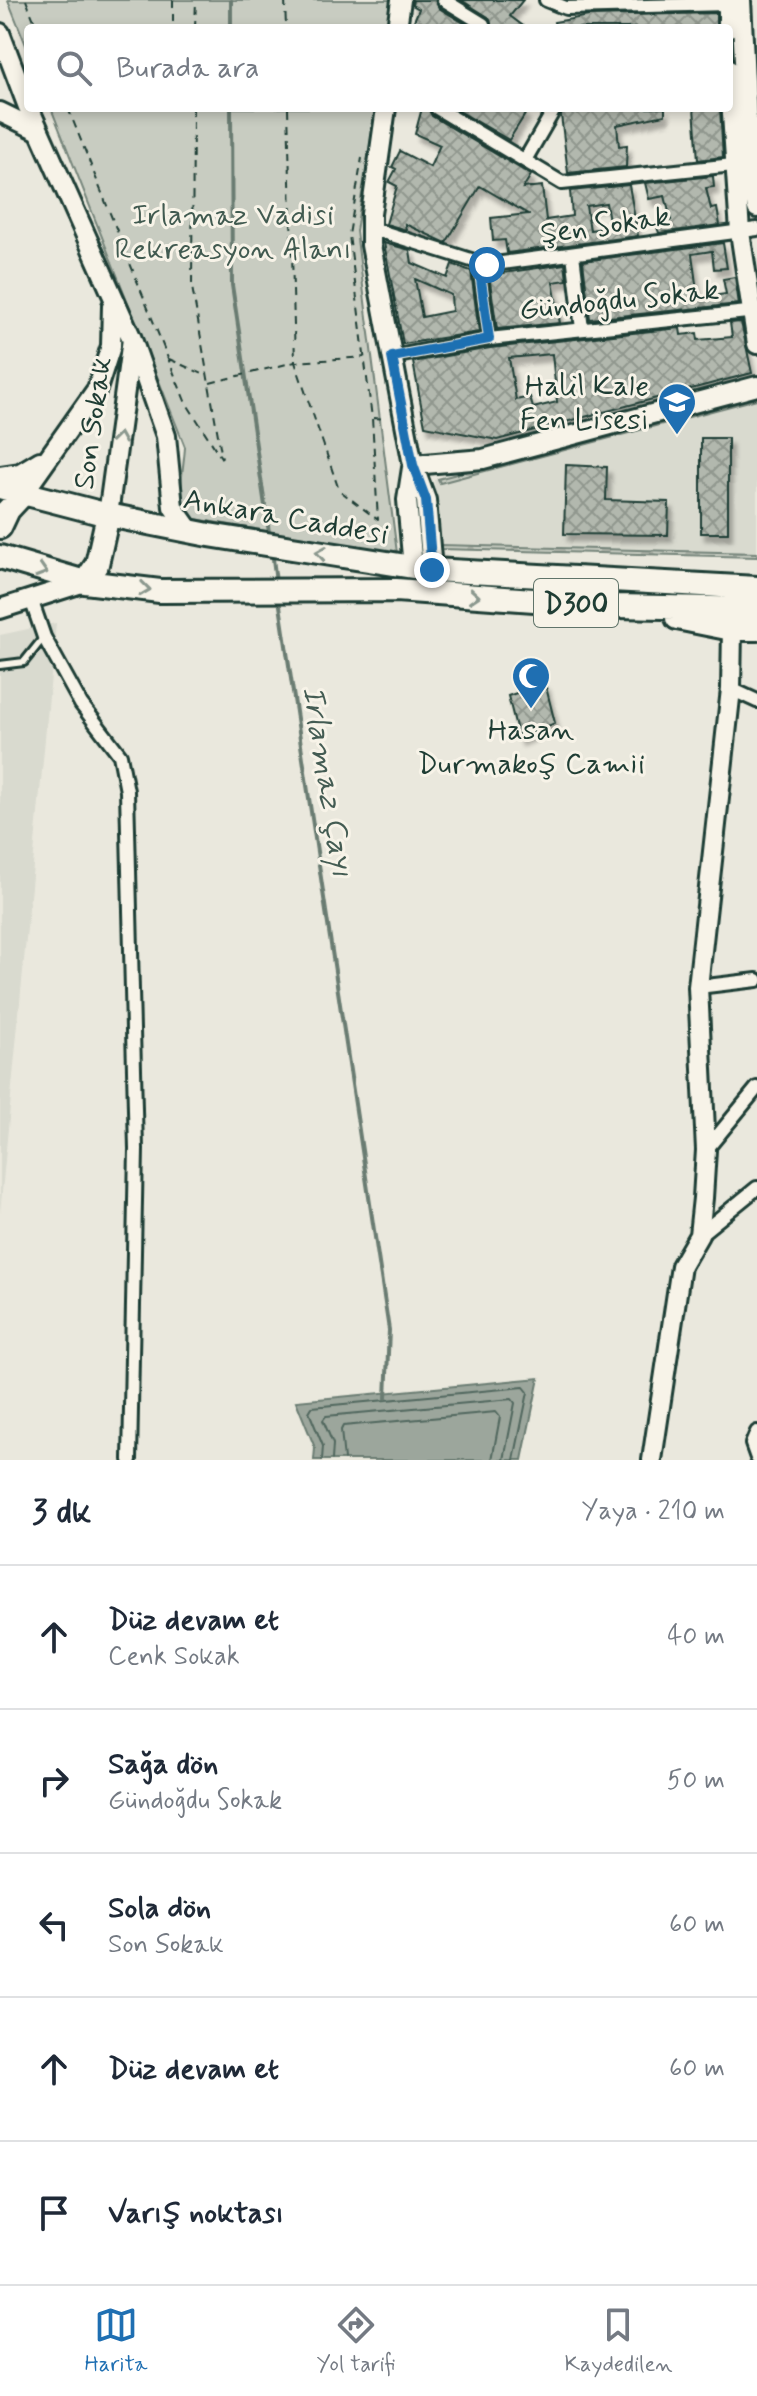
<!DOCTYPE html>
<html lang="tr">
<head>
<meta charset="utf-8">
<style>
	body { margin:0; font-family:Mynerve,sans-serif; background:#f6f6f7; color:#1f2937 }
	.stop { position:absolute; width:24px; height:24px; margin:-18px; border:6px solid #1f6fb2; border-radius:50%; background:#fff }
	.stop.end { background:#1f6fb2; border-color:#fff; box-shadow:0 2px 8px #0008 }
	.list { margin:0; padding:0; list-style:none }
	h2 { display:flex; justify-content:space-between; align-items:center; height:104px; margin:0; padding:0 32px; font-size:34px }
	h2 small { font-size:26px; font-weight:400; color:#747a83 }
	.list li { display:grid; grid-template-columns:52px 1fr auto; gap:24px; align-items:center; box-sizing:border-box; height:144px; padding:0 32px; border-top:2px solid #e0e1e3 }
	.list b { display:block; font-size:30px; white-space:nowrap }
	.list p { margin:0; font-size:26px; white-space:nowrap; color:#747a83 }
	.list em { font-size:26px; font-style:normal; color:#747a83 }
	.icon { flex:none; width:44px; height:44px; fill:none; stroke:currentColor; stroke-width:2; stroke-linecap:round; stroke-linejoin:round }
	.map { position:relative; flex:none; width:757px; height:1460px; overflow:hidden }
	.search { position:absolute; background:#fff; box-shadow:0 4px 12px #0003; left:24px; right:24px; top:24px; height:88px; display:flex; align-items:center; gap:20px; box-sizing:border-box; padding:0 28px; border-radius:8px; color:#747a83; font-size:30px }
	.sheet { height:824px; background:#fff }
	nav { display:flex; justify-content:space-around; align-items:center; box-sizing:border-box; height:112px; border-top:2px solid #e0e1e3; background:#fff; font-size:22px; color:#747a83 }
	nav a { display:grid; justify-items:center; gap:4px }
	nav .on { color:#1f6fb2 }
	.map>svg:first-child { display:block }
	.built { fill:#d9dacf }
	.forest { fill:url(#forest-firs); stroke:#74847a; stroke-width:2 }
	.green { fill:#c8ccc1; stroke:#74847a; stroke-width:2 }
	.water { fill:#9ca69c; stroke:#6a7c72; stroke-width:2 }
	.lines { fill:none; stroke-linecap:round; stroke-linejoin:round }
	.shore { stroke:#51675e; stroke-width:2 }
	.stream { stroke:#6a7c72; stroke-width:4 }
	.building { fill:url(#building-cross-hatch); stroke:#1f3d34; stroke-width:2; fill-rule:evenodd; filter:url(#shadow) }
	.lane-casing { stroke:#1f3d34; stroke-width:12 }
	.street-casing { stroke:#1f3d34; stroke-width:18 }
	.secondary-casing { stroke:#1f3d34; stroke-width:24 }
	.highway-casing { stroke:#1f3d34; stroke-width:28 }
	.path { stroke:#1f3d34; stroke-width:2; stroke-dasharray:8 6; stroke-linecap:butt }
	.lane { stroke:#f7f3e8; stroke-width:6 }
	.street { stroke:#f7f3e8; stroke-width:12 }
	.secondary { stroke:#f7f3e8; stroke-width:18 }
	.highway { stroke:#f7f3e8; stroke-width:22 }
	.oneway { stroke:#8b988e }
	.route { stroke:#1f6fb2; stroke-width:10 }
	.labels { text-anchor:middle; stroke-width:6; stroke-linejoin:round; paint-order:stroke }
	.shield { fill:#f7f3e8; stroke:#60746a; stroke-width:2 }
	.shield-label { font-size:28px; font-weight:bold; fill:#1f3d34 }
	.park-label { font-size:30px; fill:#415a50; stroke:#f7f3e8 }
	.street-label { font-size:30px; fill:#1f3d34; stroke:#f7f3e8 }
	.poi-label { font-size:30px; fill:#1f3d34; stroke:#f7f3e8; text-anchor:end }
	.water-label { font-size:32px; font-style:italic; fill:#445c53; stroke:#f7f3e8 }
</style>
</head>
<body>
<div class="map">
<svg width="757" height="1460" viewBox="0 0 757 1460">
	<defs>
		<pattern id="forest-firs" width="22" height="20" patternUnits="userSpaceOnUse" patternTransform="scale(2)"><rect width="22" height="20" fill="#c8ccc1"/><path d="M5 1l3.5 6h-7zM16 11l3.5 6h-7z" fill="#abb0a6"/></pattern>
		<pattern id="building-cross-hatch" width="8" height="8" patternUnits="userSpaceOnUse" patternTransform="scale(2)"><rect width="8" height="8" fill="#b2b8ae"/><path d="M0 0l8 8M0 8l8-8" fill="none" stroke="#90978e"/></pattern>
		<filter id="shadow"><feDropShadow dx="4" dy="7" stdDeviation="2" flood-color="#0004"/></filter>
	</defs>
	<rect width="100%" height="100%" fill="#eae8dd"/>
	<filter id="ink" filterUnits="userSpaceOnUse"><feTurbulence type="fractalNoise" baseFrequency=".0125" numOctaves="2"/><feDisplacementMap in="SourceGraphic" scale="16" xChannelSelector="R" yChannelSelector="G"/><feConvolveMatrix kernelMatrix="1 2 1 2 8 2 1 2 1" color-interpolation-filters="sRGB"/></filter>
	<g filter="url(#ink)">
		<!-- built -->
		<path class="built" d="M757 394V557L441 549 434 480Z
			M56 623 0 1213V635Z"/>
		<!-- forest -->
		<path class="forest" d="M757 394V399L440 483 438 479Z
			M441 545 757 553V557L441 549Z"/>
		<!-- green -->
		<path class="green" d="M8 0H394L389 28H28V50Z
			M51 108H376L356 231 397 553 195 519C173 505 184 470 185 447Z"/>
		<!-- water -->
		<path class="water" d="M539 1378 522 1460H314L315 1448 296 1401Z"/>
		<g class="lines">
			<!-- shore -->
			<path class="shore" d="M322 1460 323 1446 309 1412 312 1407 524 1387 528 1392 514 1460
				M332 1460 333 1444 323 1420 326 1416 512 1399 515 1403 504 1460
				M344 1460 341 1430 343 1426 496 1412 500 1417 492 1460"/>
			<!-- stream -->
			<path class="stream" d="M231 0V28
				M231 108 232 285 270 539
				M272 551 276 582
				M279 599 389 1330 386 1398"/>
		</g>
		<!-- building -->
		<path class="building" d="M413 0H435L439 8 472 28H426L413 23 419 9 412 5Z
			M461 0H523L510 16 526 28H491L488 17Z
			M716 13V28H555L554 22 589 16Z
			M422 108H428L432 116 531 175 523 188 542 186 546 220 572 216 570 191 629 185 638 236 507 253 505 240 493 241 491 218 528 214 480 186 446 243 405 224 406 230 386 224 397 186 389 182 396 169 392 167 400 151 430 167 440 145 415 134ZM606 203 610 227 590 230 586 206Z
			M454 108H518L526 113 509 140Z
			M564 108H665V115L617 125 619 146 627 145 626 167 568 173 561 115Z
			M694 108H720L723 157 698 160Z
			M713 176 714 187 706 188 711 209 717 208 720 225 659 233 656 224 671 220 665 196 649 199 645 183Z
			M384 243 410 250 412 263 447 278 452 264 471 271 479 332 403 344ZM415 279 451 295 452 311 422 317Z
			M723 243 727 268 714 269 712 251 692 254 698 298 726 294 723 279 735 277 739 304 590 319 583 261Z
			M565 264 567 280 553 282 560 323 497 329 489 275Z
			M741 322 752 373 497 440 425 426 413 362 490 348 680 328 681 335 697 333 698 340 732 337 730 323ZM552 354 557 402 533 408 530 397 516 400 509 358Z
			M701 438H728V533H701Z
			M566 465 607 467 606 500 669 502 668 535 564 534Z
			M545 683 555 723 519 739 508 696Z"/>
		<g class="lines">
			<defs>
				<path id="lane" d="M0 665 24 662 44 637"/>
				<path id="street" d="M444 0 483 24
					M546 0 566 8 728 4 732 1
					M437 108 562 183 743 164
					M525 160 555 108
					M370 228 487 265 757 229
					M573 254 582 329
					M479 265 489 339
					M392 357 489 339 757 311
					M32 602 44 637 81 704 120 755 127 791 136 1149 130 1460
					M731 689 757 701
					M698 987 757 980
					M706 1150 757 1088
					M699 1235 757 1188
					M757 1432 752 1444 757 1458"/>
				<path id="secondary" d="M741 0 749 161 757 208
					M397 28 401 0
					M728 28V0
					M0 33 28 107
					M729 70 740 232 757 344
					M29 108 132 339 108 515
					M386 108 371 214V245L413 465 426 500 432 570
					M0 112 37 130
					M133 342 166 436 173 507 190 531
					M413 465 483 459 757 386
					M412 468 407 500 413 568
					M0 476 20 473 40 461
					M22 495 97 389 111 346 112 306
					M0 609 85 582
					M652 1460 681 1266 699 1235 703 1198 706 1150 698 987 731 689 732 629"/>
				<path id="highway" d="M0 487 108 515 209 535 432 570 757 588
					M0 527 8 510 22 495
					M0 557 85 582 160 591 396 590 617 606 757 609
					M85 582 97 564 108 515
					M677 618 732 629H757"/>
			</defs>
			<!-- lane casing -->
			<use href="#lane" class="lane-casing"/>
			<!-- street casing -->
			<use href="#street" class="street-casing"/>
			<!-- secondary casing -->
			<use href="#secondary" class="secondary-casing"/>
			<!-- highway casing -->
			<use href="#highway" class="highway-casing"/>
			<!-- path -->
			<path class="path" d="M26 0 37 28
				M173 0V28
				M285 0 286 28
				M195 28 196 0
				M68 108 185 401 222 459
				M193 108 192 287 222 458
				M288 108 295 362 339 490 378 520 372 418 349 235 362 158
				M169 359 207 376
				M210 383 295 362 364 357
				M373 418 386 419"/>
			<!-- lane -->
			<use href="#lane" class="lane"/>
			<!-- street -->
			<use href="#street" class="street"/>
			<!-- secondary -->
			<use href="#secondary" class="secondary"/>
			<!-- highway -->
			<use href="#highway" class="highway"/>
		</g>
		<!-- one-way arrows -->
		<defs><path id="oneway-chevron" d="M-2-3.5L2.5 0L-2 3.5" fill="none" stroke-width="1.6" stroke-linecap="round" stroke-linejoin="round" transform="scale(2)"/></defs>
		<g class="oneway">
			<use href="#oneway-chevron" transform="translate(119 438) rotate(-82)"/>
			<use href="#oneway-chevron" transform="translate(321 553) rotate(-171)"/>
			<use href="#oneway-chevron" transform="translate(42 571) rotate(17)"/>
			<use href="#oneway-chevron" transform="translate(145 589) rotate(7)"/>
			<use href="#oneway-chevron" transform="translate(474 596) rotate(4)"/>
		</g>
	</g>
	<g class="lines" filter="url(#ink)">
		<!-- route -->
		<path class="route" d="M432 570 426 500 413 465 392 357 489 339 479 265H487"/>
	</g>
	<!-- icons -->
	<defs>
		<symbol id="school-pin" viewBox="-11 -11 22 30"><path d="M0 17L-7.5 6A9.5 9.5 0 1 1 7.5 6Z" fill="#1f6fb2" stroke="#f7f3e8"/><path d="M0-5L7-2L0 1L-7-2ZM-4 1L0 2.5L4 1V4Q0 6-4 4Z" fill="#fff"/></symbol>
		<symbol id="mosque-pin" viewBox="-11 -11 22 30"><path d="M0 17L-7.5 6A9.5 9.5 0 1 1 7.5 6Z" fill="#1f6fb2" stroke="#f7f3e8"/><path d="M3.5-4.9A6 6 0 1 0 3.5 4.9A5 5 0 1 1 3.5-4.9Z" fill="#fff"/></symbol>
	</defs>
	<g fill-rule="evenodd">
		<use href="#school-pin" x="655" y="380" width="44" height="60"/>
		<use href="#mosque-pin" x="509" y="654" width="44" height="60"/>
	</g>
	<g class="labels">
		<!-- shield labels -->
		<rect class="shield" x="534" y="579" width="84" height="48" rx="6"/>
		<g class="shield-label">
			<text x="576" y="613">D300</text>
		</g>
		<!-- park labels -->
		<g class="park-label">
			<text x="233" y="224">Irlamaz Vadisi<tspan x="233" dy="34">Rekreasyon Alanı</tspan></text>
		</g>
		<!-- street labels -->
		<g class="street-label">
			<text transform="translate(605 224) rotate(-8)" y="10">Şen Sokak</text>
			<text transform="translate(619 299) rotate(-6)" y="10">Gündoğdu Sokak</text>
			<text transform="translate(92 423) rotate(-82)" y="10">Son Sokak</text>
			<text transform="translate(286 516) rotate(10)" y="10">Ankara Caddesi</text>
		</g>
		<!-- poi labels -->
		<g class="poi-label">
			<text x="649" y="395">Halil Kale<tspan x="649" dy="34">Fen Lisesi</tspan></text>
			<text x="531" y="739" text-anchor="middle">Hasan<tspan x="531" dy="34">Durmakoş Camii</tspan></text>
		</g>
		<!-- water labels -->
		<g class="water-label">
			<text transform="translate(329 781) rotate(81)" y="11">Irlamaz Çayı</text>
		</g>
	</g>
</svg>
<div class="stop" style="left:487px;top:265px"></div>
<div class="stop end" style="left:432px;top:570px"></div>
<div class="search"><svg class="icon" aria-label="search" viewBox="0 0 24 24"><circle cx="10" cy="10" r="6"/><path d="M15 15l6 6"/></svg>Burada ara</div>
</div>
<section class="sheet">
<h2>3 dk<small>Yaya · 210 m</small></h2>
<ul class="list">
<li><svg class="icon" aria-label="ahead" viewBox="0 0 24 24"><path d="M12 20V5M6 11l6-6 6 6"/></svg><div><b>Düz devam et</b><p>Cenk Sokak</p></div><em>40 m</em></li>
<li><svg class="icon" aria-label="right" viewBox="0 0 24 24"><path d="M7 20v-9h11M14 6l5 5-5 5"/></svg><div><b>Sağa dön</b><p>Gündoğdu Sokak</p></div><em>50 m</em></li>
<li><svg class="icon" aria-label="left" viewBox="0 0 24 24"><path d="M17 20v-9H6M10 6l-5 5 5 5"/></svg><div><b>Sola dön</b><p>Son Sokak</p></div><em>60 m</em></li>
<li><svg class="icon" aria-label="ahead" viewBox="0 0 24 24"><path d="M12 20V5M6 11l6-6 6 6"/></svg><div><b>Düz devam et</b></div><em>60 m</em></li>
<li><svg class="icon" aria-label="arrive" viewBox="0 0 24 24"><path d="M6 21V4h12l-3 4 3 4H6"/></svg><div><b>Varış noktası</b></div></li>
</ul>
</section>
<nav>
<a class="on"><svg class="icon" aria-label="map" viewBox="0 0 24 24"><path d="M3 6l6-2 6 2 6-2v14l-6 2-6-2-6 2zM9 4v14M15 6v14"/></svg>Harita</a>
<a><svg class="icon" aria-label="directions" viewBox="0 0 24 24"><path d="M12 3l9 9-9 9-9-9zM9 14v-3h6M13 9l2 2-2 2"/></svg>Yol tarifi</a>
<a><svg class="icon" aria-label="saved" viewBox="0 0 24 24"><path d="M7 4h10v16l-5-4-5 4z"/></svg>Kaydedilen</a>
</nav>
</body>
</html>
